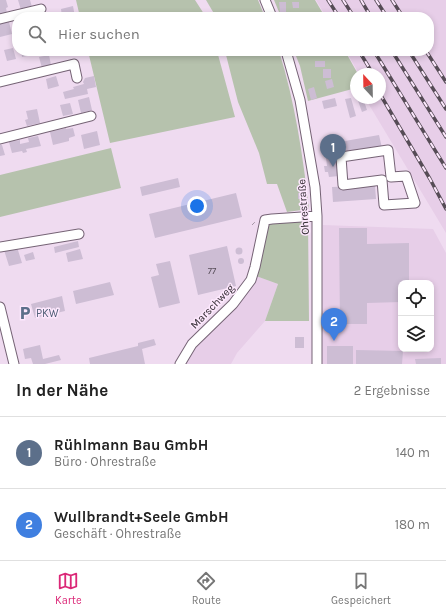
<!DOCTYPE html>
<html lang="de">
<head>
<meta charset="utf-8">
<style>
	body { margin:0; font-family:Karla,sans-serif; background:#f6f6f6; color:#222 }
	.controls { position:absolute; right:12px; bottom:12px; display:grid; overflow:hidden; border-radius:8px; box-shadow:0 2px 6px #0003 }
	.controls button { width:36px; height:36px; display:grid; place-items:center; padding:0; border:0; border-bottom:1px solid #e0e0e0; background:#fff; color:#222; font:20px sans-serif }
	.compass { position:absolute; left:350px; top:68px; width:36px; height:36px; border-radius:50%; background:#fff; box-shadow:0 2px 6px #0003; rotate:338deg }
	.you { position:absolute; left:197px; top:206px; width:14px; height:14px; margin:-10px; border:3px solid #fff; border-radius:50%; background:#1a73e8; box-shadow:0 0 0 6px #1a73e833 }
	.badge { display:grid; place-items:center; width:26px; height:26px; border-radius:50%; background:#db2777; color:#fff; font-size:13px; font-weight:700 }
	.pin { position:absolute; translate:-50% -33px; filter:drop-shadow(0 1px 2px #0008) }
	.pin::after { content:''; position:absolute; top:21px; width:14px; height:12px; background:inherit; clip-path:polygon(0 0,100% 0,50% 100%) }
	.list { margin:0; padding:0; list-style:none }
	h2 { display:flex; justify-content:space-between; align-items:center; height:52px; margin:0; padding:0 16px; font-size:17px }
	h2 small { font-size:13px; font-weight:400; color:#767676 }
	.list li { display:grid; grid-template-columns:26px 1fr auto; gap:12px; align-items:center; box-sizing:border-box; height:72px; padding:0 16px; border-top:1px solid #e0e0e0 }
	.list b { display:block; font-size:15px; white-space:nowrap }
	.list p { margin:0; font-size:13px; white-space:nowrap; color:#767676 }
	.list em { font-size:13px; font-style:normal; color:#767676 }
	.icon { flex:none; width:22px; height:22px; fill:none; stroke:currentColor; stroke-width:2; stroke-linecap:round; stroke-linejoin:round }
	.map { position:relative; flex:none; width:446px; height:364px; overflow:hidden }
	.search { position:absolute; background:#fff; box-shadow:0 2px 6px #0003; left:12px; right:12px; top:12px; height:44px; display:flex; align-items:center; gap:10px; box-sizing:border-box; padding:0 14px; border-radius:16px; color:#767676; font-size:15px }
	.sheet { height:196px; background:#fff }
	nav { display:flex; justify-content:space-around; align-items:center; box-sizing:border-box; height:56px; border-top:1px solid #e0e0e0; background:#fff; font-size:11px; color:#767676 }
	nav a { display:grid; justify-items:center; gap:2px }
	nav .on { color:#db2777 }
	.map>svg:first-child { display:block }
	.built { fill:#e7cee8; fill-rule:evenodd }
	.green { fill:#b6c2ad }
	.building { fill:#cdbdd4 }
	.lines { fill:none; stroke-linecap:round; stroke-linejoin:round }
	.minor-casing { stroke:#756375; stroke-width:11 }
	.path { stroke:#a596a5; stroke-width:1; stroke-dasharray:4 2; stroke-linecap:butt }
	.minor { stroke:#fff; stroke-width:9 }
	.rail-casing { stroke:#564c56; stroke-width:3.5 }
	.rail { stroke:#fde8fd; stroke-width:2; stroke-dasharray:6; stroke-linecap:butt }
	.labels { text-anchor:middle; stroke-width:3; stroke-linejoin:round; paint-order:stroke }
	.number-label { font-size:9px; fill:#574e59 }
	.street-label { font-size:11px; fill:#302930; stroke:#fde8fd }
	.service-label { font-size:11px; fill:#4e5e75; stroke:#fde8fd; text-anchor:start }
</style>
</head>
<body>
<div class="map">
<svg width="446" height="364" viewBox="0 0 446 364">
	<rect width="100%" height="100%" fill="#efdbf0"/>
	<!-- built -->
	<path class="built" d="M316 0H446V233L365 98H380V74H359L346 51H429V17H326Z
		M323 225 433 229 446 253V364H321ZM401 283H431V349H401Z
		M256 276 278 284 265 321 237 353 231 364H184L193 347Z"/>
	<!-- green -->
	<path class="green" d="M76 0H195L206 17H80Z
		M206 0H258L265 17H216Z
		M274 0H315L325 17H281Z
		M88 51H217L235 117 110 143Z
		M225 51H279C295 102 303 156 309 209L287 212 277 184H267L259 153 238 102Z
		M294 51H345L358 74H356V88L308 101 300 66Z
		M111 148 121 188 0 217V175Z
		M308 219 309 321H265L278 284 256 276 267 222Z"/>
	<!-- building -->
	<path class="building" d="M0 0H6L8 7 6 8 7 13 0 15Z
		M18 0H30L32 7 21 10Z
		M279 2H286V12H280Z
		M292 2H299V8H293Z
		M73 6 75 17H62L61 9Z
		M9 22 12 34 0 37V24Z
		M13 48 16 59 7 61 4 50Z
		M21 51H31L32 55 22 57Z
		M56 51H65L66 53 57 56Z
		M49 55 51 65 42 68 39 57Z
		M315 61H325V67H315Z
		M323 69H331V78H323Z
		M56 76 59 86 48 89 46 79Z
		M94 76 96 87 87 89 88 94 65 99 63 92 74 89 73 87 84 84 83 82 85 78Z
		M332 79 334 87 327 89 325 81Z
		M314 87 317 98 311 100 308 89Z
		M89 97 92 110 81 113 78 100Z
		M335 98 337 106 324 109 322 101Z
		M351 98 356 116 350 118 345 99Z
		M357 98H363L367 110 362 112Z
		M70 103 73 114 63 116 60 105Z
		M37 109 40 123 27 126 25 120 28 119 26 111Z
		M66 128V129L73 128 75 136 69 138V141L53 145 50 132Z
		M97 131 100 145 84 149 81 135Z
		M379 135 382 148 347 154 345 141Z
		M38 136 41 146 26 149 27 152 23 153 22 151 12 153 9 142 20 140V144L29 142 28 138Z
		M0 145H2L5 155 0 156Z
		M336 157 339 176 329 177 328 172H325L324 166H327L326 158Z
		M178 178 180 187 142 196 140 187Z
		M375 185 376 199 333 202 332 187Z
		M305 192 306 199H298V193Z
		M236 193 242 217 155 238 149 214Z
		M339 228H367V244L409 243V283H401V302L367 303V324H340Z
		M78 241 79 247 55 253 54 247Z
		M227 246 236 286 198 295 189 255Z
		M17 247 22 263 9 266 4 250Z
		M235.5 251a3.5 3.5 0 1 1 7 0a3.5 3.5 0 1 1-7 0Z
		M80 249 83 259 68 262 66 253Z
		M33 252 35 259 26 261 24 255Z
		M238 261a3 3 0 1 1 6 0a3 3 0 1 1-6 0Z
		M170 261 180 303 159 308 151 277 159 275 156 264Z
		M110 282 114 295 76 304 73 291Z
		M62 296 65 311 35 318 31 304Z
		M295 337H304V348H295Z
		M154 339 156 345 142 349 145 364H90L89 358 138 346V343Z
		M40 345 43 359 59 355 61 360 45 364H33L31 358 25 359 23 349Z
		M327 346H353V364H327Z
		M356 350 403 351 402 364H356Z
		M441 358V364H416L415 359Z"/>
	<g class="lines">
		<defs>
			<path id="minor" d="M265 0 272 17
				M0 19 41 9
				M286 51 300 100 315 187 317 216V364
				M0 82 74 64 77 78
				M0 139 91 116
				M388 150 391 177 406 176 415 203 384 205 382 180 343 185 341 157Z
				M0 247 79 234
				M0 307 14 364
				M180 364 192 344 233 304 251 280 255 267 265 220 272 219 317 216"/>
		</defs>
		<!-- minor casing -->
		<use href="#minor" class="minor-casing"/>
		<!-- path -->
		<path class="path" d="M252 225 256 221"/>
		<!-- minor -->
		<use href="#minor" class="minor"/>
		<defs>
			<path id="rail" d="M328 0 339 17
				M343 0 354 17
				M361 0 371 17
				M376 0 387 17
				M392 0 403 17
				M359 51 373 74
				M374 51 446 168
				M392 51 446 137
				M409 51 446 109
				M426 51 446 82
				M380 94 430 179 446 209"/>
		</defs>
		<!-- rail casing -->
		<use href="#rail" class="rail-casing"/>
		<!-- rail -->
		<use href="#rail" class="rail"/>
	</g>
	<!-- icons -->
	<defs>
		<symbol id="parking-bare" viewBox="-9 -9 18 18"><path d="M-3.5-5.5H1a3.5 3.5 0 0 1 0 7H-1V5.5H-3.5ZM-1-3.4V-.6H.8a1.4 1.4 0 0 0 0-2.8Z" fill="#5c6f8a" stroke="#fde8fd" stroke-width="2.5" paint-order="stroke"/></symbol>
	</defs>
	<g fill-rule="evenodd">
		<use href="#parking-bare" x="15" y="303" width="20" height="20"/>
	</g>
	<g class="labels">
		<!-- number labels -->
		<g class="number-label">
			<text x="212" y="274">77</text>
		</g>
		<!-- street labels -->
		<g class="street-label">
			<text transform="translate(303 207) rotate(-94)" y="4">Ohrestraße</text>
			<text transform="translate(212 306) rotate(-46)" y="4">Marschweg</text>
		</g>
		<!-- service labels -->
		<g class="service-label">
			<text x="36" y="317">PKW</text>
		</g>
	</g>
</svg>
<div class="controls">
<button><svg class="icon" aria-label="locate" viewBox="0 0 24 24"><circle cx="12" cy="12" r="6"/><path d="M12 2v4M12 18v4M2 12h4M18 12h4"/></svg></button>
<button><svg class="icon" aria-label="layers" viewBox="0 0 24 24"><path d="M12 4l9 5-9 5-9-5zM3 14l9 5 9-5"/></svg></button>
</div>
<svg class="compass" viewBox="-18 -18 36 36"><path d="M0-13l5 13h-10z" fill="#e53935"/><path d="M0 13l5-13h-10z" fill="#767676"/></svg>
<div class="you"></div>
<div class="pin badge" style="left:333px;top:167px;background:#5c6f8a">1</div>
<div class="pin badge" style="left:334px;top:341px;background:#3f7fe0">2</div>
<div class="search"><svg class="icon" aria-label="search" viewBox="0 0 24 24"><circle cx="10" cy="10" r="6"/><path d="M15 15l6 6"/></svg>Hier suchen</div>
</div>
<section class="sheet">
<h2>In der Nähe<small>2 Ergebnisse</small></h2>
<ul class="list">
<li><span class="badge" style="background:#5c6f8a">1</span><div><b>Rühlmann Bau GmbH</b><p>Büro · Ohrestraße</p></div><em>140 m</em></li>
<li><span class="badge" style="background:#3f7fe0">2</span><div><b>Wullbrandt+Seele GmbH</b><p>Geschäft · Ohrestraße</p></div><em>180 m</em></li>
</ul>
</section>
<nav>
<a class="on"><svg class="icon" aria-label="map" viewBox="0 0 24 24"><path d="M3 6l6-2 6 2 6-2v14l-6 2-6-2-6 2zM9 4v14M15 6v14"/></svg>Karte</a>
<a><svg class="icon" aria-label="directions" viewBox="0 0 24 24"><path d="M12 3l9 9-9 9-9-9zM9 14v-3h6M13 9l2 2-2 2"/></svg>Route</a>
<a><svg class="icon" aria-label="saved" viewBox="0 0 24 24"><path d="M7 4h10v16l-5-4-5 4z"/></svg>Gespeichert</a>
</nav>
</body>
</html>
